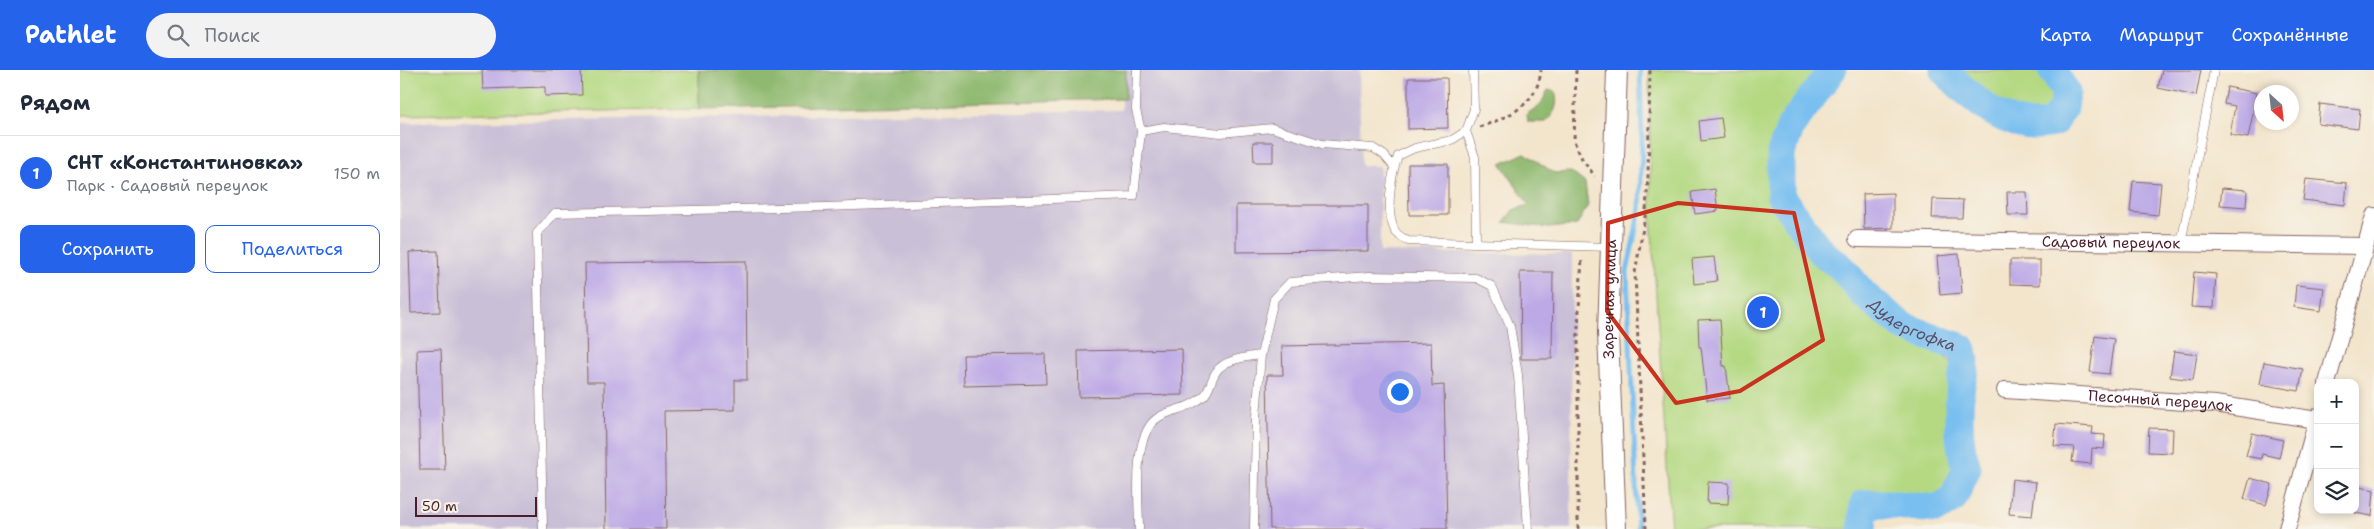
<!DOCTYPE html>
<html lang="ru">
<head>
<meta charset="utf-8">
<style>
	body { margin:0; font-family:"Shantell Sans",sans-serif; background:#f2f2f3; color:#1f2937 }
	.controls { position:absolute; right:15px; bottom:15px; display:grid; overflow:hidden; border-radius:10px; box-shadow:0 2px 8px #0003 }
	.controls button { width:45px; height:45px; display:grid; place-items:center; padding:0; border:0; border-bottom:1px solid #e0e1e3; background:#fff; color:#1f2937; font:25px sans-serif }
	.compass { position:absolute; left:1854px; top:15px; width:45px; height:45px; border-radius:50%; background:#fff; box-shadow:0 2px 8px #0003; rotate:153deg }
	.scale { position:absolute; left:15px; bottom:12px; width:122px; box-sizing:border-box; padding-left:5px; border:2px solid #4a1f2b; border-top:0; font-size:14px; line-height:18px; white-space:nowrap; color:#4a1f2b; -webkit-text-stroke:4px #f7f3e8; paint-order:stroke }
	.you { position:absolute; left:999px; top:321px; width:18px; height:18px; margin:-12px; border:4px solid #fff; border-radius:50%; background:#1a73e8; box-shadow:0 0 0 8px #1a73e833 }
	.badge { display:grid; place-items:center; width:32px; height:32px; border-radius:50%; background:#2563eb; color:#fff; font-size:16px; font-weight:700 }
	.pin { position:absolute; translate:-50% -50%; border:2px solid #fff; box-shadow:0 1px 5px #0006 }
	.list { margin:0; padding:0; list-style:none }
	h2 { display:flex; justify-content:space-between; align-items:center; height:65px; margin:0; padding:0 20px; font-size:21px }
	h2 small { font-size:16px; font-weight:400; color:#747a83 }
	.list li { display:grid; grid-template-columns:32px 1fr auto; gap:15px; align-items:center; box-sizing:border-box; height:75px; padding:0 20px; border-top:1px solid #e0e1e3 }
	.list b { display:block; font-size:19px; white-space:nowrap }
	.list p { margin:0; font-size:16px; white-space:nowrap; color:#747a83 }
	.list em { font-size:16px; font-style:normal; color:#747a83 }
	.actions { display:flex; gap:10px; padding:15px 20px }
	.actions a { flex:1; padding:11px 0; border:1px solid #2563eb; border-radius:10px; text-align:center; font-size:18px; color:#2563eb }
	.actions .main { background:#2563eb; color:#fff }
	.icon { flex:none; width:28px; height:28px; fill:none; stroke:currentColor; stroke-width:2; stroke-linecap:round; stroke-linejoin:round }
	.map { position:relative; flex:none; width:1974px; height:459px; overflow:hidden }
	header { display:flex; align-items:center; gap:30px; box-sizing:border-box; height:70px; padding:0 25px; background:#2563eb; color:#fff }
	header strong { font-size:24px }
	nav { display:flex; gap:28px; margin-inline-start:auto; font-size:18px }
	.search { width:350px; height:45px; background:#f2f2f3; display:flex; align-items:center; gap:12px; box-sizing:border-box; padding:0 18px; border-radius:28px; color:#747a83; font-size:19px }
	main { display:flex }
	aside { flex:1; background:#fff }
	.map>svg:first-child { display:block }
	.industrial { fill:#c9bfd7 }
	.green { fill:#b4d982; stroke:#7f7c56 }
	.forest { fill:#8fb970; stroke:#6c6c4e }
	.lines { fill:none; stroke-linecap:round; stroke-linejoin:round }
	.stream { stroke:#79bff0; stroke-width:5 }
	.river { stroke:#79bff0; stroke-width:29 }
	.building { fill:#bca9e6 }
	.service-casing { stroke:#856463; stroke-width:9 }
	.minor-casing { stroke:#856463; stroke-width:18 }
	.tertiary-casing { stroke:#856463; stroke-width:22 }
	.path { stroke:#856463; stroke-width:3; stroke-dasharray:4 4; stroke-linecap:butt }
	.service { stroke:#fff; stroke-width:8 }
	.minor { stroke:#fff; stroke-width:16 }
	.tertiary { stroke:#fff; stroke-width:20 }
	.marked { fill:none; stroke:#c8321e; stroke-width:4; stroke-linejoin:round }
	.labels { text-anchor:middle; stroke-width:4; stroke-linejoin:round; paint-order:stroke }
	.street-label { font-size:15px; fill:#4a1f2b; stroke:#f7f3e8 }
	.water-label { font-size:16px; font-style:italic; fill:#584f66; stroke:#f7f3e8 }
</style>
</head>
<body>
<header>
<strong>Pathlet</strong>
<div class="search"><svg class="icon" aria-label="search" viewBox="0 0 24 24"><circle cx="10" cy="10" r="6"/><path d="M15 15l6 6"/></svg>Поиск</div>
<nav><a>Карта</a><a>Маршрут</a><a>Сохранённые</a></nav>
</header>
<main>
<aside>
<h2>Рядом<small></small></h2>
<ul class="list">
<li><span class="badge">1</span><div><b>СНТ «Константиновка»</b><p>Парк · Садовый переулок</p></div><em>150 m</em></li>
</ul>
<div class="actions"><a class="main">Сохранить</a><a>Поделиться</a></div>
</aside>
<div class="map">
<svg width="1974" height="459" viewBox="0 0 1974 459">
	<rect width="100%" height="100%" fill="#f7f3e8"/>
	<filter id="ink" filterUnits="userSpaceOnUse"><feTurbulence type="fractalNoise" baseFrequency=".02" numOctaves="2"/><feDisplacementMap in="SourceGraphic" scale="10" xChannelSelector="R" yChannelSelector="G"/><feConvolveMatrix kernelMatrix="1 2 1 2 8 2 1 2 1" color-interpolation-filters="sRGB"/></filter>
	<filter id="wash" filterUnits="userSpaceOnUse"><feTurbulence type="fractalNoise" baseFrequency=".0096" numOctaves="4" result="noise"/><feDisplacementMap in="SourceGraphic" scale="20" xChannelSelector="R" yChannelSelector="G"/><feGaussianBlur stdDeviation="1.12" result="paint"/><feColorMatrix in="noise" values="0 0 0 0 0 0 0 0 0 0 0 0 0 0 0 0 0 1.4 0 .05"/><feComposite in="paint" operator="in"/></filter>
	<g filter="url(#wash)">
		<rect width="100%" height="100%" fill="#f3e5cc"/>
		<!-- industrial -->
		<path class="industrial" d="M722 0H959L961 96H980V182L1172 184 1171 459H0V53L721 40Z"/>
		<!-- green -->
		<path class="green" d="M0 0H299V39L0 45Z
			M1249 0H1420L1404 18 1383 59 1372 100 1376 135 1444 219 1493 265 1536 280 1551 292 1556 395 1551 417 1533 428 1472 424 1452 435 1453 459H1271L1251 147Z
			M1552 0H1642L1657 23 1655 39 1645 49C1601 50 1582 29 1552 0Z"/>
		<!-- forest -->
		<path class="forest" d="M299 0H726L725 29 299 39Z
			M1148 20 1155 22C1159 34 1155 43 1146 52H1128L1127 44 1141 34Z
			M1125 83 1154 103 1171 102 1185 113 1188 135 1177 155 1149 158 1104 152 1113 140 1129 135 1101 94Z"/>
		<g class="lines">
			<!-- stream -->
			<path class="stream" d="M1238 459 1227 202 1240 139 1242 66 1240 0"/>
			<!-- river -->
			<g class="river">
				<path id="s1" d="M1432 0 1391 56 1381 83V127L1421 182 1441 197 1464 225 1504 257 1562 278C1569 297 1561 305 1560 324 1558 348 1558 375 1567 398L1553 429 1537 439 1486 434H1464L1462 459"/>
				<path d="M1544 0C1573 30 1608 64 1653 53L1663 37 1666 22 1652 0"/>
			</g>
		</g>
		<g id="blocks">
			<!-- building -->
			<path class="building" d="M82 0H181L182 25 145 26V17L83 19Z
				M1762 0H1801L1796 26 1758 18Z
				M1008 8H1047L1048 58 1008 59Z
				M1827 17 1857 23 1848 68 1830 65 1835 36 1824 34Z
				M1920 34 1960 39 1958 59 1918 54Z
				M1321 48 1324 68 1301 71 1299 51Z
				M853 72H873V92H854Z
				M1008 94H1048V145H1009Z
				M1906 109 1947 113 1945 135 1903 130Z
				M1733 111 1761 113 1758 145 1730 142Z
				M1822 118 1847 120 1846 137 1820 135Z
				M1315 119 1318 141 1295 144 1292 122Z
				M1607 122H1627L1628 145H1608Z
				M1493 123V158L1464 159 1463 124Z
				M1533 129 1563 130 1562 148H1532Z
				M836 135H968V181L836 182Z
				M38 181 40 242 11 243 9 182Z
				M1559 184 1562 223 1540 225 1537 186Z
				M1314 187 1317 211 1294 214 1292 189Z
				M1610 190H1640V215L1610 214Z
				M346 191 347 310H335V340L264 341 266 459H206L204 312H187L185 193Z
				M1120 202H1153L1152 289H1121Z
				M1794 202 1816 204 1814 238 1791 237Z
				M1896 215 1924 218 1921 241 1894 237Z
				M1320 249 1323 296H1326L1330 328 1307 330 1301 277H1299L1298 250Z
				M1695 266 1714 269 1709 304 1690 302Z
				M1031 273 1032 316 1044 315 1047 459H870L867 305H883L882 276Z
				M41 279 45 400H20L17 280Z
				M782 279 783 325 679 327 678 281Z
				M1774 281 1797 284 1793 310 1770 307Z
				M645 284 646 314 564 316 563 285Z
				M1864 292 1903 299 1899 321 1860 314Z
				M1656 354 1693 357 1692 364 1705 365 1704 379 1692 378 1691 394 1672 392 1674 377 1654 376Z
				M1749 358 1773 359 1772 383 1748 382Z
				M1852 363 1883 370 1879 388 1862 384 1861 389 1846 386Z
				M1850 408 1872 414 1866 435 1844 429Z
				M1612 409 1636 412 1632 446 1609 444Z
				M1308 412 1329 413 1328 434 1307 433Z
				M1955 416 1974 420 1972 446 1955 443Z"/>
		</g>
	</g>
	<g filter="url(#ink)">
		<use href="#blocks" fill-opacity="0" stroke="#856463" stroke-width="1"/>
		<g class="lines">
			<defs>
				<path id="service" d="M737 0 736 40 741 61
					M1073 0 1074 39 1066 61 1052 70 1015 78 998 86C991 106 985 142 995 161 998 166 1004 168 1008 171L1210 177
					M1066 61 1075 87 1076 173
					M1781 174 1814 0
					M143 459 137 163 155 143 425 137 734 126 741 61 764 57 821 63 872 58 922 74 973 78 984 85 994 97
					M739 459C739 430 731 363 759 347 775 338 789 339 804 326 810 320 811 309 816 302 824 289 847 287 861 285
					M854 459 856 347 861 285 874 229 890 212 969 206 1076 208 1092 216 1110 256 1118 305 1128 459"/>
				<g id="minor">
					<path id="s2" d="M1457 169 1965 176"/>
					<path d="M1927 313 1974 146"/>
					<path id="s3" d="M1605 320 1815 334 1917 350"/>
					<path d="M1887 459 1918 346"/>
				</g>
				<g id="tertiary">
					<path id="s4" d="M1216 459 1208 263 1217 0"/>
				</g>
			</defs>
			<!-- service casing -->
			<use href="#service" class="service-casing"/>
			<!-- minor casing -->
			<use href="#minor" class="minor-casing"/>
			<!-- tertiary casing -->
			<use href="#tertiary" class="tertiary-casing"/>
			<!-- path -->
			<path class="path" d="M1176 0 1174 71 1183 91 1195 106
				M1079 57C1108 48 1138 34 1141 0
				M1178 459V256L1182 188
				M1246 459 1235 203 1246 141 1248 106 1250 0"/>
			<!-- service -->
			<use href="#service" class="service"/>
			<!-- minor -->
			<use href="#minor" class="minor"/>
			<!-- tertiary -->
			<use href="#tertiary" class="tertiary"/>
		</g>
	</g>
	<!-- marked area -->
	<path class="marked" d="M1278 133 1394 143 1423 270 1340 321 1276 333 1207 241 1208 153Z"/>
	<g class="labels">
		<!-- street labels -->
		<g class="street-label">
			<text dy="5" stroke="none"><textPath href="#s2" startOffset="254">Садовый переулок</textPath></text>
			<text dy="5" stroke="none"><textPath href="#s4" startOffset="230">Заречная улица</textPath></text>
			<text dy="5" stroke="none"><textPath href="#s3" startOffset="156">Песочный переулок</textPath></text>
		</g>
		<!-- water labels -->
		<g class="water-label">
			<text dy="6" stroke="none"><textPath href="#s1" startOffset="329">Дудергофка</textPath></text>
		</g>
	</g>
</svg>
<div class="controls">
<button>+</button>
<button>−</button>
<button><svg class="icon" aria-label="layers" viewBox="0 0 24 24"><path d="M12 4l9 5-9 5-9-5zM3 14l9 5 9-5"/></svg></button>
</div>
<svg class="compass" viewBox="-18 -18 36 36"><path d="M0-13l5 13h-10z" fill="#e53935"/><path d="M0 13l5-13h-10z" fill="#747a83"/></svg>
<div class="scale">50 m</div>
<div class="you"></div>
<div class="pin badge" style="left:1363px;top:242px">1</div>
</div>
</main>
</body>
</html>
